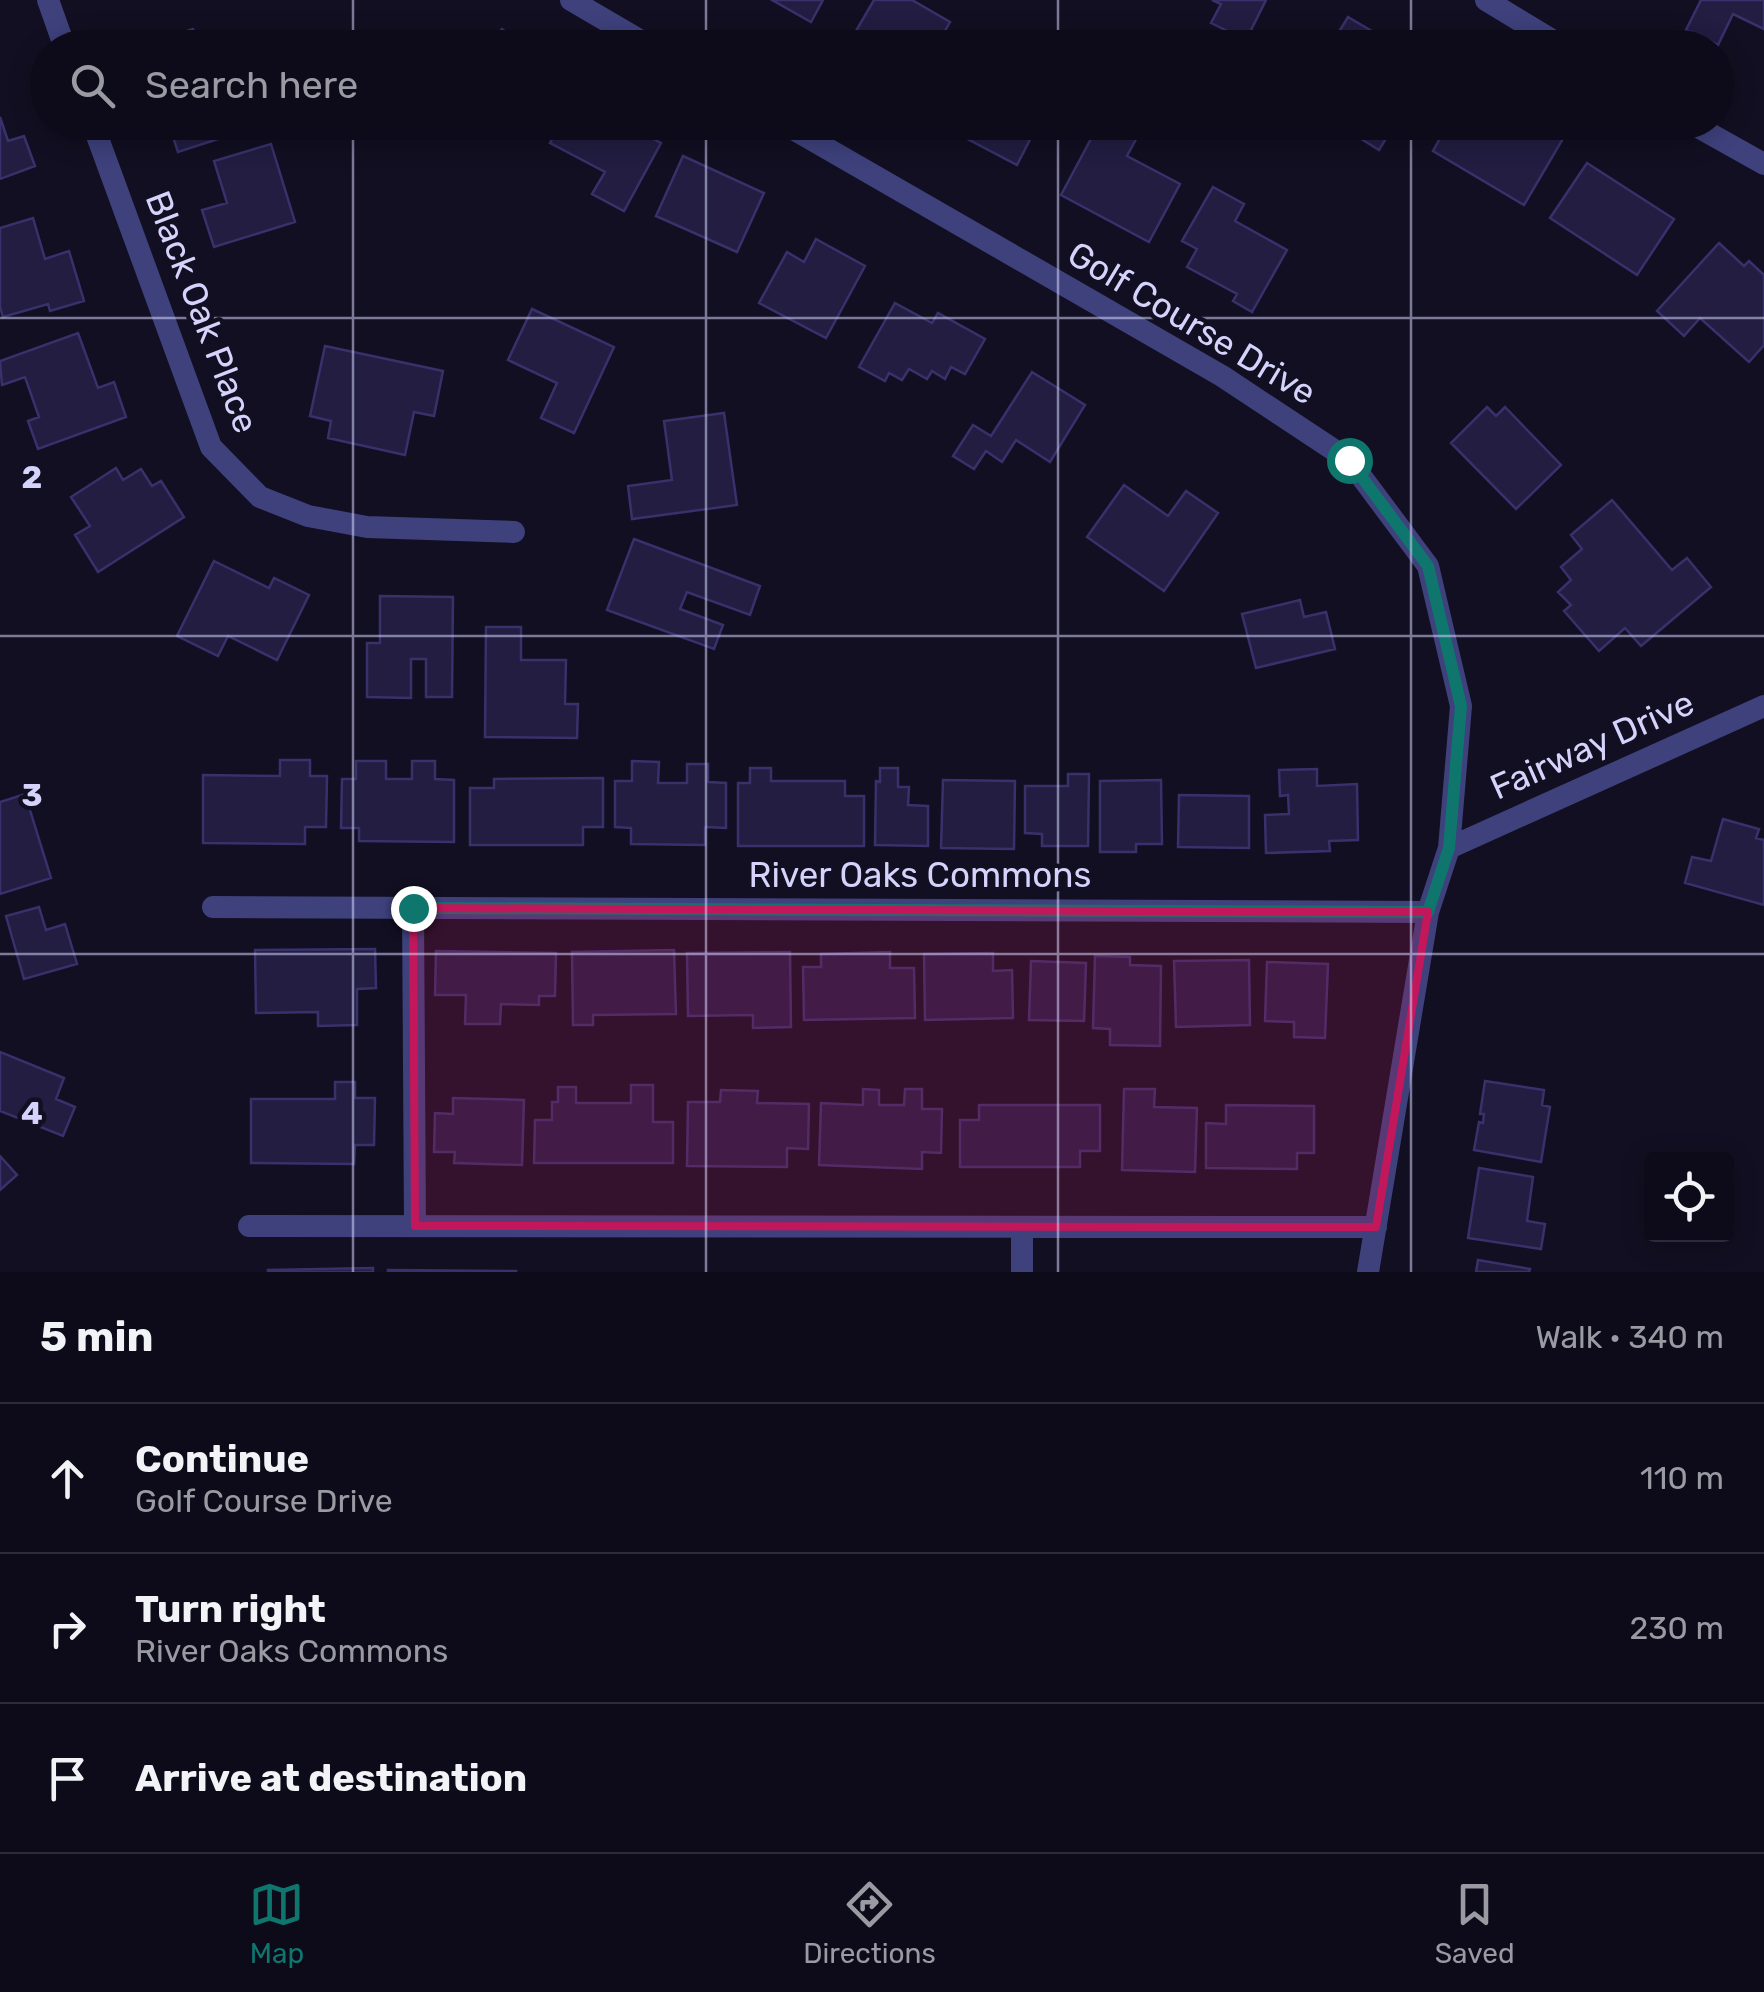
<!DOCTYPE html>
<html lang="en">
<head>
<meta charset="utf-8">
<style>
	body { margin:0; font-family:Rubik,sans-serif; background:#1b1926; color:#f1f3f6 }
	.controls { position:absolute; right:30px; bottom:30px; display:grid; overflow:hidden; border-radius:10px; box-shadow:0 5px 25px #0003 }
	.controls button { width:90px; height:90px; display:grid; place-items:center; padding:0; border:0; border-bottom:2px solid #2d2b38; background:#0d0b19; color:#f1f3f6; font:50px sans-serif }
	.stop { position:absolute; width:30px; height:30px; margin:-22px; border:8px solid #0f766e; border-radius:50%; background:#fff }
	.stop.end { background:#0f766e; border-color:#fff; box-shadow:0 2px 10px #0008 }
	.list { margin:0; padding:0; list-style:none }
	h2 { display:flex; justify-content:space-between; align-items:center; height:130px; margin:0; padding:0 40px; font-size:42px }
	h2 small { font-size:32px; font-weight:400; color:#9a9ba2 }
	.list li { display:grid; grid-template-columns:65px 1fr auto; gap:30px; align-items:center; box-sizing:border-box; height:150px; padding:0 40px; border-top:2px solid #2d2b38 }
	.list b { display:block; font-size:38px; white-space:nowrap }
	.list p { margin:0; font-size:32px; white-space:nowrap; color:#9a9ba2 }
	.list em { font-size:32px; font-style:normal; color:#9a9ba2 }
	.icon { flex:none; width:55px; height:55px; fill:none; stroke:currentColor; stroke-width:2; stroke-linecap:round; stroke-linejoin:round }
	.map { position:relative; flex:none; width:1764px; height:1272px; overflow:hidden }
	.search { position:absolute; background:#0d0b19; box-shadow:0 5px 25px #0003; left:30px; right:30px; top:30px; height:110px; display:flex; align-items:center; gap:25px; box-sizing:border-box; padding:0 35px; border-radius:55px; color:#9a9ba2; font-size:38px }
	.sheet { height:580px; background:#0d0b19 }
	nav { display:flex; justify-content:space-around; align-items:center; box-sizing:border-box; height:140px; border-top:2px solid #2d2b38; background:#0d0b19; font-size:28px; color:#9a9ba2 }
	nav a { display:grid; justify-items:center; gap:5px }
	nav .on { color:#0f766e }
	.map>svg:first-child { display:block }
	.building { fill:#221d41; stroke:#38316b; stroke-width:2.5 }
	.lines { fill:none; stroke-linecap:round; stroke-linejoin:round }
	.minor { stroke:#3e417c; stroke-width:22 }
	.route { stroke:#0f766e; stroke-width:12 }
	.marked { fill:#c2185b; fill-opacity:0.2; stroke:#c2185b; stroke-width:8; stroke-linejoin:round }
	.grid { fill:none; stroke:#d5d3fb; stroke-width:2.5; stroke-opacity:0.55 }
	.labels { text-anchor:middle; stroke-width:9; stroke-linejoin:round; paint-order:stroke }
	.street-label { font-size:35px; fill:#d5d3fb; stroke:#110f21 }
	.grid-label { font-size:32px; text-anchor:middle; font-weight:bold; fill:#d5d3fb; stroke:#110f21; stroke-width:9; stroke-linejoin:round; paint-order:stroke }
</style>
</head>
<body>
<div class="map">
<svg width="1764" height="1272" viewBox="0 0 1764 1272">
	<rect width="100%" height="100%" fill="#110f21"/>
	<!-- building -->
	<path class="building" d="M772 0H823L811 22Z
		M874 0H912L950 22 937 45 941 48H846Z
		M1212 0H1266L1246 40 1211 23 1221 4Z
		M1701 0H1764V29L1733 14 1718 45 1686 30Z
		M1348 17 1382 37 1376 48H1329Z
		M193 29 198 44 216 38 219 48H144V45Z
		M502 29 526 48H488Z
		M454 33 474 48H443Z
		M0 117 8 141 24 136 35 166 0 179Z
		M168 122H237L240 132 178 152Z
		M451 122H477L468 135Z
		M561 122H622L661 143 624 211 592 194 605 172 550 143Z
		M943 122H1039L1017 165 941 125Z
		M1100 122H1127L1141 130 1127 156 1180 184 1149 242 1061 195Z
		M1334 122H1396L1379 150Z
		M1449 122H1508L1530 135 1540 122 1564 137 1524 205 1433 151Z
		M271 144 295 222 214 247 202 210 227 203 214 161Z
		M683 156 764 193 737 252 656 216Z
		M1587 163 1674 219 1637 275 1550 218Z
		M1213 187 1244 204 1235 221 1287 250 1252 312 1233 301 1237 294 1187 267 1197 249 1182 241Z
		M33 218 45 259 69 251 84 301 50 311 48 304 3 317 0 307V228Z
		M816 239 865 266 826 338 759 303 787 252 804 262Z
		M1719 243 1744 266 1749 261 1764 275V345L1749 362 1700 318 1684 336 1657 311Z
		M895 303 932 323 938 313 985 339 965 374 951 367 945 379 932 371 927 379 909 369 902 380 889 373 885 381 859 367Z
		M532 309 614 347 574 433 541 418 557 383 508 360Z
		M78 333 98 388 114 382 126 417 38 449 28 421 39 417 25 377 2 385 0 361Z
		M325 346 443 371 434 416 414 412 405 455 328 438 331 421 310 416Z
		M1032 372 1085 405 1050 462 1016 440 1002 462 986 451 974 469 953 456 973 425 991 436Z
		M1487 407 1496 416 1505 407 1561 465 1516 509 1451 443Z
		M724 413 737 505 632 519 628 486 672 480 664 421Z
		M116 468 123 480 141 469 152 486 161 481 184 517 98 572 75 535 90 526 71 497Z
		M1124 485 1168 516 1186 491 1218 513 1164 591 1087 537Z
		M1612 500 1672 570 1687 558 1711 587 1641 646 1625 628 1599 651 1564 611 1571 605 1558 592 1571 580 1561 567 1582 549 1571 535Z
		M634 539 760 586 750 615 687 592 680 609 723 625 714 649 607 610Z
		M214 561 269 588 274 578 309 595 277 660 228 636 218 656 177 636Z
		M380 596 453 597 452 697H426V659H411V698L367 697V643H380Z
		M1300 600 1304 617 1326 612 1335 649 1256 668 1242 614Z
		M486 627H521V660H566L565 704H578L577 738 485 737Z
		M280 760H310V776H327L326 827H305V844L203 843V775L280 776Z
		M356 761H386V779H412V761H435V779L454 780V842L359 841V828H341L342 779H356Z
		M632 761 659 762 658 783H687V764H708V782L726 783V828L705 827V845L631 844V828L615 827V781H632Z
		M750 768H771V781H845V796H864V846H738V783H750Z
		M880 768H898V787H909L908 805 928 806V846L875 845 876 781 880 782Z
		M1317 769V786L1357 784 1358 840 1329 841 1330 851 1266 853 1265 815 1289 814 1288 795 1280 796 1279 770Z
		M1068 774H1089L1088 846H1042V834L1025 833V786H1068Z
		M603 778V827H583V845H470V788H494V779Z
		M943 780 1015 781 1014 849 941 848Z
		M1161 780 1162 844H1136V852H1100V781Z
		M25 794 51 878 0 894V802Z
		M1179 795 1249 796V848L1178 847Z
		M1723 819 1759 829 1756 838 1764 840V905L1685 883 1692 857 1711 861Z
		M39 907 46 930 65 924 77 964 24 979 6 916Z
		M375 949 376 988 357 989V1025L318 1026V1012L256 1013 255 950Z
		M674 950 676 1014 593 1015V1025H573L572 952Z
		M436 951 556 953 555 996H539V1005L501 1004 500 1024H465L466 995H435Z
		M790 952 791 1027 753 1028V1015L688 1016 687 953Z
		M890 952V968H914L915 1018 804 1020 803 967H821V954Z
		M993 953V971L1012 970 1013 1018 925 1020 924 954Z
		M1095 956 1130 957V965L1161 966 1160 1046 1110 1045V1029L1093 1028Z
		M1249 960 1250 1025 1176 1027 1174 961Z
		M1031 961 1086 963 1084 1021 1029 1020Z
		M1267 962 1328 964 1325 1038 1294 1037V1022L1265 1021Z
		M0 1052 64 1078 56 1099 75 1107 63 1136 0 1111Z
		M1485 1081 1544 1090 1542 1105 1550 1107 1541 1162 1474 1150 1479 1122 1483 1123 1484 1114H1480Z
		M335 1082H355V1098H375L374 1145H355L354 1164 251 1163V1099H335Z
		M631 1085H653V1122H673V1163H534L535 1120H552V1102H558V1087H576V1103H631Z
		M863 1089 879 1090V1105H904L905 1089H922V1109H942L941 1153 922 1152V1169L819 1165 821 1103 863 1105Z
		M1124 1089H1155L1154 1107 1197 1108 1195 1172 1122 1170Z
		M721 1090 758 1091 757 1103 809 1104 808 1149 787 1148V1167L687 1166 688 1102H720Z
		M453 1098 524 1100 522 1165 454 1163 455 1152H434L435 1113 453 1114Z
		M979 1105H1100V1151H1080V1167H960V1120H979Z
		M1226 1105 1314 1106V1153H1297V1169L1206 1168V1123L1226 1124Z
		M0 1156 17 1175 0 1190Z
		M1479 1168 1533 1177 1527 1221 1545 1224 1541 1249 1468 1238Z
		M1478 1260 1530 1269 1529 1272H1476Z
		M373 1268V1272H268V1270Z
		M388 1270 516 1271V1272H388Z"/>
	<g class="lines">
		<!-- minor -->
		<path class="minor" d="M48 0 65 48
			M571 0 653 48
			M1486 0 1565 48
			M92 122 211 447 260 497 308 516 367 527 514 532
			M781 122 1222 376 1349 460 1428 566 1461 706 1449 848 1428 912 1368 1272
			M1689 122 1764 164
			M1449 848 1764 706
			M213 907 1428 912
			M413 908 415 1226
			M249 1226 1376 1227
			M1022 1227V1272"/>
	</g>
	<g class="lines">
		<!-- route -->
		<path class="route" d="M413 908 1428 912 1449 848 1461 706 1428 566 1349 460"/>
	</g>
	<!-- marked area -->
	<path class="marked" d="M413 908 1428 912 1376 1227 415 1226Z"/>
	<!-- grid -->
	<path class="grid" d="M353 0V48M706 0V48M1058 0V48M1411 0V48M353 122V1272M706 122V1272M1058 122V1272M1411 122V1272M0 318H1764M0 636H1764M0 954H1764"/>
	<g class="labels">
		<!-- street labels -->
		<g class="street-label">
			<text transform="translate(202 312) rotate(69)" y="12">Black Oak Place</text>
			<text transform="translate(1192 323) rotate(31)" y="12">Golf Course Drive</text>
			<text transform="translate(1592 745) rotate(-24)" y="12">Fairway Drive</text>
			<text x="920" y="887">River Oaks Commons</text>
		</g>
	</g>
	<g class="grid-label">
		<text x="32" y="488">2</text>
		<text x="32" y="806">3</text>
		<text x="32" y="1124">4</text>
	</g>
</svg>
<div class="controls">
<button><svg class="icon" aria-label="locate" viewBox="0 0 24 24"><circle cx="12" cy="12" r="6"/><path d="M12 2v4M12 18v4M2 12h4M18 12h4"/></svg></button>
</div>
<div class="stop" style="left:1349px;top:460px"></div>
<div class="stop end" style="left:413px;top:908px"></div>
<div class="search"><svg class="icon" aria-label="search" viewBox="0 0 24 24"><circle cx="10" cy="10" r="6"/><path d="M15 15l6 6"/></svg>Search here</div>
</div>
<section class="sheet">
<h2>5 min<small>Walk · 340 m</small></h2>
<ul class="list">
<li><svg class="icon" aria-label="ahead" viewBox="0 0 24 24"><path d="M12 20V5M6 11l6-6 6 6"/></svg><div><b>Continue</b><p>Golf Course Drive</p></div><em>110 m</em></li>
<li><svg class="icon" aria-label="right" viewBox="0 0 24 24"><path d="M7 20v-9h11M14 6l5 5-5 5"/></svg><div><b>Turn right</b><p>River Oaks Commons</p></div><em>230 m</em></li>
<li><svg class="icon" aria-label="arrive" viewBox="0 0 24 24"><path d="M6 21V4h12l-3 4 3 4H6"/></svg><div><b>Arrive at destination</b></div></li>
</ul>
</section>
<nav>
<a class="on"><svg class="icon" aria-label="map" viewBox="0 0 24 24"><path d="M3 6l6-2 6 2 6-2v14l-6 2-6-2-6 2zM9 4v14M15 6v14"/></svg>Map</a>
<a><svg class="icon" aria-label="directions" viewBox="0 0 24 24"><path d="M12 3l9 9-9 9-9-9zM9 14v-3h6M13 9l2 2-2 2"/></svg>Directions</a>
<a><svg class="icon" aria-label="saved" viewBox="0 0 24 24"><path d="M7 4h10v16l-5-4-5 4z"/></svg>Saved</a>
</nav>
</body>
</html>
